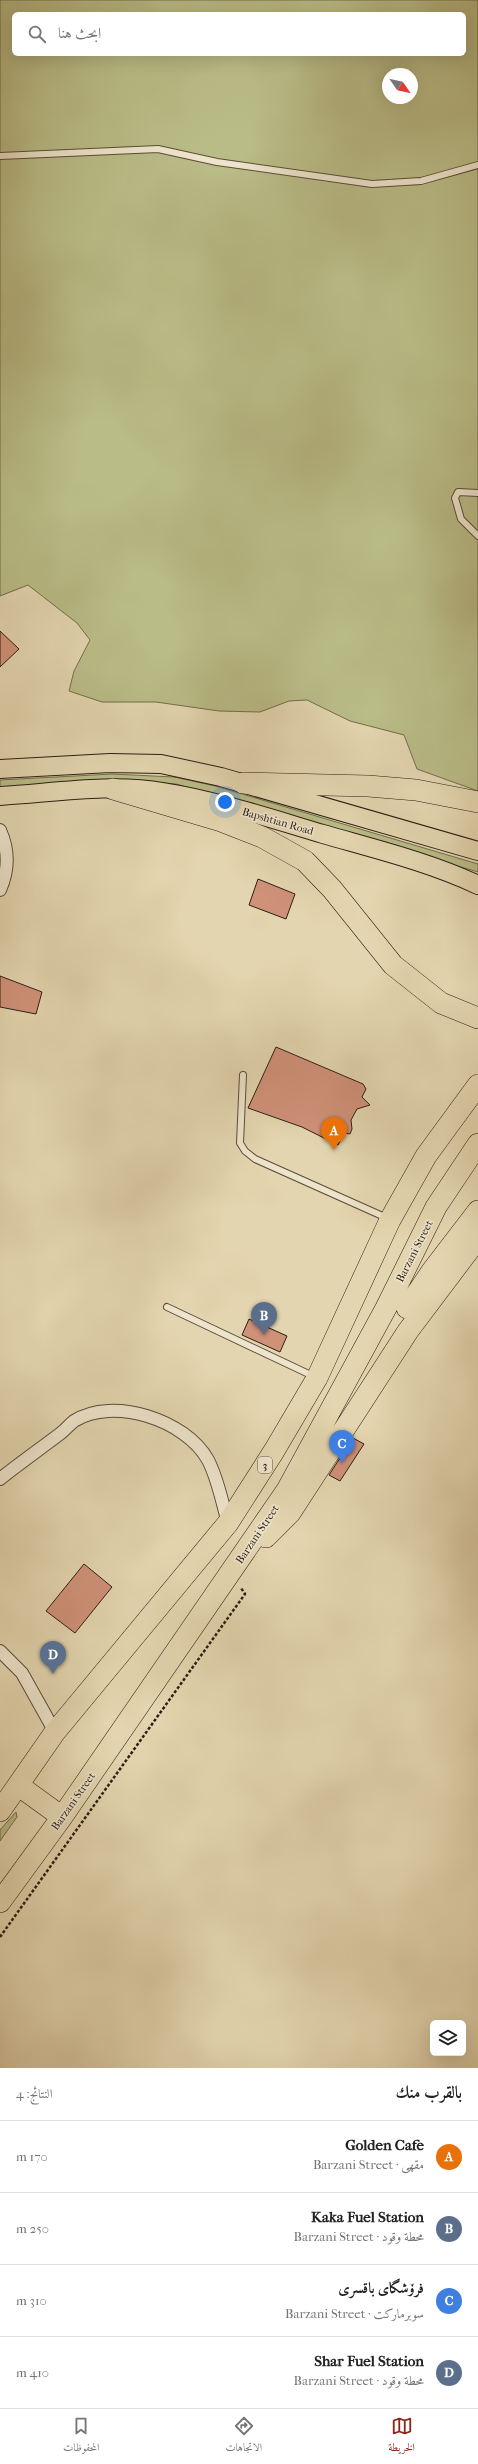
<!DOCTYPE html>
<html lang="ar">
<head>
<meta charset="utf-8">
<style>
	body { margin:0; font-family:"IM FELL French Canon",Amiri,serif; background:#f6f6f6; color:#202124; direction:rtl }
	.controls { position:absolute; right:12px; bottom:12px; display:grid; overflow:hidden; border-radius:6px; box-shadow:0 4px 16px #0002 }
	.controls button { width:36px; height:36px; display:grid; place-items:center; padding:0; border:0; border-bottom:1px solid #e0e0e0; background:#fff; color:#202124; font:20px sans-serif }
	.compass { position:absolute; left:382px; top:68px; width:36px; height:36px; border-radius:50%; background:#fff; box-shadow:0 4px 16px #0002; rotate:124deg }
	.you { position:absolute; left:225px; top:802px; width:14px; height:14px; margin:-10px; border:3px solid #fff; border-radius:50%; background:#1a73e8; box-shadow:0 0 0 6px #1a73e833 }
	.badge { display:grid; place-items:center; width:26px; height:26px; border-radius:50%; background:#8f2418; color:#fff; font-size:13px; font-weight:700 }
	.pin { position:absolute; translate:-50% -33px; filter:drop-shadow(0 1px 2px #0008) }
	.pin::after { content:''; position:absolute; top:21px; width:14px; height:12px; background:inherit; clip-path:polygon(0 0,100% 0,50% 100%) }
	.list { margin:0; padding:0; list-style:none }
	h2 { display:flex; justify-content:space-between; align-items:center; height:52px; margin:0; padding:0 16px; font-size:17px }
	h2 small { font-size:13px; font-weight:400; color:#757577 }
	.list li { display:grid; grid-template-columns:26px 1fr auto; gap:12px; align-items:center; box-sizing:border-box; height:72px; padding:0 16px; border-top:1px solid #e0e0e0 }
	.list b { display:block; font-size:15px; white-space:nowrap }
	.list p { margin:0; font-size:13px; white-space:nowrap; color:#757577 }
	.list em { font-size:13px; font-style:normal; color:#757577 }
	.icon { flex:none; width:22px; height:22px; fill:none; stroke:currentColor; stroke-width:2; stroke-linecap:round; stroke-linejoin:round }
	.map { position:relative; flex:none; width:478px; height:2068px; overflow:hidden; direction:ltr }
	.search { position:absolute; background:#fff; box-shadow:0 4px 16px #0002; left:12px; right:12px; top:12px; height:44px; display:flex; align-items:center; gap:10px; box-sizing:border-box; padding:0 14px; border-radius:6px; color:#757577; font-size:15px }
	.sheet { height:340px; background:#fff }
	nav { display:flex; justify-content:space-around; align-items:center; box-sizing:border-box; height:56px; border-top:1px solid #e0e0e0; background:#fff; font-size:11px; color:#757577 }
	nav a { display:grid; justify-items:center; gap:2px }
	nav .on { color:#8f2418 }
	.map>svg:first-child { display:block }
	.green { fill:#b9bc87; stroke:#726d4e; fill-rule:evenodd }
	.building { fill:#d09179; stroke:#2c1e14 }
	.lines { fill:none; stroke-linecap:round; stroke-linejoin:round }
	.lane-casing { stroke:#5a4c3b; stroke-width:8 }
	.street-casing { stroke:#5a4c3b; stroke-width:14 }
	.primary-casing { stroke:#2c1e14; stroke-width:20 }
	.highway-casing { stroke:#2c1e14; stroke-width:22 }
	.path { stroke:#2c1e14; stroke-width:2.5; stroke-dasharray:3 2; stroke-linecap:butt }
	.lane { stroke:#ede4cb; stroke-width:6 }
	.street { stroke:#ede4cb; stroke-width:12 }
	.primary { stroke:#e3d5af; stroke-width:18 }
	.highway { stroke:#e3d5af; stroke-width:21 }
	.labels { text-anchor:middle; stroke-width:3; stroke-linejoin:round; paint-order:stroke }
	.shield { fill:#ede4cb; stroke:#66594b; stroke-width:1 }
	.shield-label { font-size:10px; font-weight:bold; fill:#2c1e14 }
	.street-label { font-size:11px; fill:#2c1e14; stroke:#ede4cb }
</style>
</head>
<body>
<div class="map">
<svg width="478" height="2068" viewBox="0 0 478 2068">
	<rect width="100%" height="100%" fill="#e3d5af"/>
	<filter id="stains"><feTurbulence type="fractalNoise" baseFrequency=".005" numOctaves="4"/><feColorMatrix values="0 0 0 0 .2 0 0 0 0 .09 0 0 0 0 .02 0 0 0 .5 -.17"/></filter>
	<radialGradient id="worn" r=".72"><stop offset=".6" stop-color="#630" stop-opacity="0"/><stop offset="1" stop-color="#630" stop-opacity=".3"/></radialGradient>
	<!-- green -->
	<path class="green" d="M0 0H478V791L417 769 404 735 350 721 307 700 289 701 260 712 219 711 156 702H102L69 691 74 671 90 640 77 623 28 585 0 596ZM14 14H464V54H14ZM388 74H412V98H388Z
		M112 774 174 777 215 786 478 864V872L176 784 149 782 0 789V780Z
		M16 1812 17 1817 0 1841V1830Z"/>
	<!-- building -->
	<path class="building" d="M0 631 19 649 0 667Z
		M258 879 295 894 286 919 249 905Z
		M0 976 42 992 36 1014 0 1007Z
		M276 1047 363 1084 366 1089 362 1097 370 1105 357 1109 351 1120 352 1129 350 1134 344 1133 338 1145 302 1127 248 1108Z
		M249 1319 287 1336 280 1352 242 1335Z
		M353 1438 364 1444 340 1481 329 1475Z
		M84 1564 112 1587 75 1633 46 1611Z"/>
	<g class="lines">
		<defs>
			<path id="lane" d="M0 156 158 149 217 162 372 184 421 181 478 165
				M478 493 458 492 455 498 461 519 478 536
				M243 1075 240 1143 245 1151 255 1159 387 1218
				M167 1307 313 1376"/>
			<path id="street" d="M0 830C9 850 9 870 0 890
				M0 1479C20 1463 40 1449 61 1433 65 1430 69 1425 74 1421 113 1396 186 1420 208 1460 218 1479 222 1502 228 1523
				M0 1651 22 1673 55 1732"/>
			<path id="primary" d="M0 769 110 763 161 764 221 777 478 851
				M0 796C53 793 110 783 163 792 215 800 272 819 323 834 375 849 429 862 478 885"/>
			<path id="highway" d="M243 783 368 786 416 790 478 802
				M113 789 221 821 262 837 305 861 332 889 393 965 441 1003 478 1018
				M407 1308 432 1271 478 1211
				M266 1537 290 1513 408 1331 478 1238
				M18 1785 62 1817
				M0 1811 55 1732 228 1523 274 1451 317 1378 390 1220 426 1156 478 1085
				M0 1902 62 1817 287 1490 386 1308 436 1207 478 1144"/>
		</defs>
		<!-- lane casing -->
		<use href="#lane" class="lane-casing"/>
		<!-- street casing -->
		<use href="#street" class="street-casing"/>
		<!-- primary casing -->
		<use href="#primary" class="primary-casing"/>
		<!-- highway casing -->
		<use href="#highway" class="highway-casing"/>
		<!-- path -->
		<path class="path" d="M0 1937 245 1594 241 1588"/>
		<!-- lane -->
		<use href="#lane" class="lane"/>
		<!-- street -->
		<use href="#street" class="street"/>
		<!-- primary -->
		<use href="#primary" class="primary"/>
		<!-- highway -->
		<use href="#highway" class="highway"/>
	</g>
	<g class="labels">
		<!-- shield labels -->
		<rect class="shield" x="258" y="1457" width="14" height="16" rx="3"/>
		<g class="shield-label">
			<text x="265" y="1469">3</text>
		</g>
		<!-- street labels -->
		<g class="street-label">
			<text transform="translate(278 821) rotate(16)" y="4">Bapshtian Road</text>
			<text transform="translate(414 1251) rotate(-63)" y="4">Barzani Street</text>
			<text transform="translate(257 1534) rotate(-56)" y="4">Barzani Street</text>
			<text transform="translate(73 1801) rotate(-55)" y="4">Barzani Street</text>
		</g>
	</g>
	<rect width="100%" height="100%" filter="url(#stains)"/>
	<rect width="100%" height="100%" fill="url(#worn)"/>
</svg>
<div class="controls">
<button><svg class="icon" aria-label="layers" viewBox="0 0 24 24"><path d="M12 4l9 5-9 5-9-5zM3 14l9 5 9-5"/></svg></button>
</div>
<svg class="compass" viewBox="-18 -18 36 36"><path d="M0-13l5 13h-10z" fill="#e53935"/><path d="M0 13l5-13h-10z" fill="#757577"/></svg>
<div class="you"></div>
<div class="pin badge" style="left:334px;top:1150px;background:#e8710a">A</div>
<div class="pin badge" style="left:264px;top:1335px;background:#5c6f8a">B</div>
<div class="pin badge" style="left:342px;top:1463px;background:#3f7fe0">C</div>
<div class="pin badge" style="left:53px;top:1674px;background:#5c6f8a">D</div>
<div class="search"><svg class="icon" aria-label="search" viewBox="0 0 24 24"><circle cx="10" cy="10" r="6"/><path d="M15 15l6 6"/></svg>ابحث هنا</div>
</div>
<section class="sheet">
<h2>بالقرب منك<small>النتائج: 4</small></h2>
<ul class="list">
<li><span class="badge" style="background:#e8710a">A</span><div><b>Golden Cafe</b><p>مقهى · Barzani Street</p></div><em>170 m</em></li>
<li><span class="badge" style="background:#5c6f8a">B</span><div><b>Kaka Fuel Station</b><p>محطة وقود · Barzani Street</p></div><em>250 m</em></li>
<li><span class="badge" style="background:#3f7fe0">C</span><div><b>فرۆشگای باقسری</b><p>سوبرماركت · Barzani Street</p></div><em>310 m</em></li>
<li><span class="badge" style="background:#5c6f8a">D</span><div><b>Shar Fuel Station</b><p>محطة وقود · Barzani Street</p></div><em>410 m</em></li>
</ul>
</section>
<nav>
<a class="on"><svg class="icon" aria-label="map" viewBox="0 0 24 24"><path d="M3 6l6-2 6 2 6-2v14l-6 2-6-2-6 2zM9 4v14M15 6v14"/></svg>الخريطة</a>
<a><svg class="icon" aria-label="directions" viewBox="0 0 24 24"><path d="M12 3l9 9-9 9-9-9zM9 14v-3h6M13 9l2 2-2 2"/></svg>الاتجاهات</a>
<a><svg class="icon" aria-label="saved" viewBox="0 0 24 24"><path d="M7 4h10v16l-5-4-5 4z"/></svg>المحفوظات</a>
</nav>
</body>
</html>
